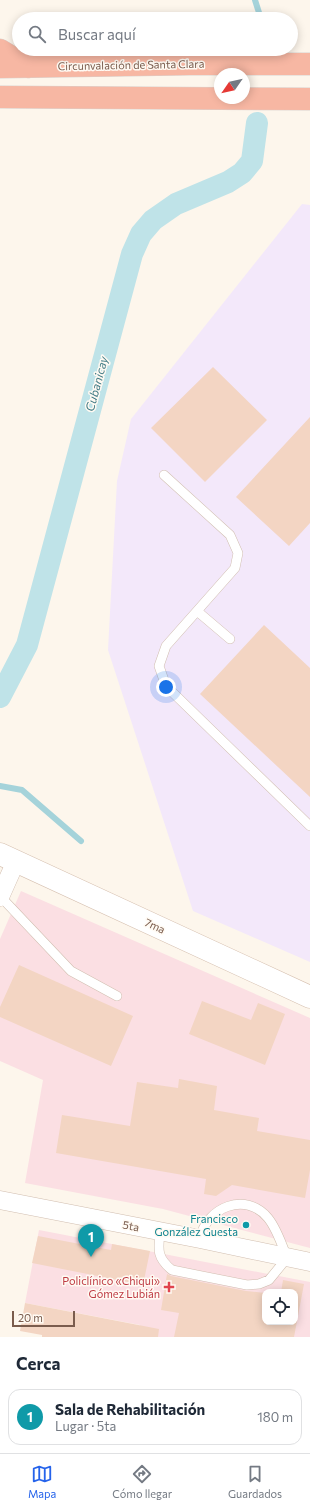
<!DOCTYPE html>
<html lang="es">
<head>
<meta charset="utf-8">
<style>
	body { margin:0; font-family:Commissioner,sans-serif; background:#f2f2f3; color:#1f2937 }
	.controls { position:absolute; right:12px; bottom:12px; display:grid; overflow:hidden; border-radius:8px; box-shadow:0 2px 10px #0003 }
	.controls button { width:36px; height:36px; display:grid; place-items:center; padding:0; border:0; border-bottom:1px solid #e0e1e3; background:#fff; color:#1f2937; font:20px sans-serif }
	.compass { position:absolute; left:214px; top:68px; width:36px; height:36px; border-radius:50%; background:#fff; box-shadow:0 2px 10px #0003; rotate:236deg }
	.scale { position:absolute; left:12px; bottom:10px; width:63px; box-sizing:border-box; padding-left:4px; border:2px solid #7a5c4d; border-top:0; font-size:11px; line-height:14px; white-space:nowrap; color:#7a5c4d; -webkit-text-stroke:3px #fffaf3; paint-order:stroke }
	.you { position:absolute; left:166px; top:687px; width:14px; height:14px; margin:-10px; border:3px solid #fff; border-radius:50%; background:#1a73e8; box-shadow:0 0 0 6px #1a73e833 }
	.badge { display:grid; place-items:center; width:26px; height:26px; border-radius:50%; background:#2563eb; color:#fff; font-size:13px; font-weight:700 }
	.pin { position:absolute; translate:-50% -33px; filter:drop-shadow(0 1px 2px #0008) }
	.pin::after { content:''; position:absolute; top:21px; width:14px; height:12px; background:inherit; clip-path:polygon(0 0,100% 0,50% 100%) }
	.list { margin:0; padding:0; list-style:none }
	h2 { display:flex; justify-content:space-between; align-items:center; height:52px; margin:0; padding:0 16px; font-size:17px }
	h2 small { font-size:13px; font-weight:400; color:#747a83 }
	.list li { display:grid; grid-template-columns:26px 1fr auto; gap:12px; align-items:center; box-sizing:border-box; height:56px; margin:0 8px 8px; padding:0 8px; border:1px solid #e0e1e3; border-radius:12px }
	.list b { display:block; font-size:15px; white-space:nowrap }
	.list p { margin:0; font-size:13px; white-space:nowrap; color:#747a83 }
	.list em { font-size:13px; font-style:normal; color:#747a83 }
	.icon { flex:none; width:22px; height:22px; fill:none; stroke:currentColor; stroke-width:2; stroke-linecap:round; stroke-linejoin:round }
	.map { position:relative; flex:none; width:310px; height:1337px; overflow:hidden }
	.search { position:absolute; background:#fff; box-shadow:0 2px 10px #0003; left:12px; right:12px; top:12px; height:44px; display:flex; align-items:center; gap:10px; box-sizing:border-box; padding:0 14px; border-radius:22px; color:#747a83; font-size:15px }
	.sheet { height:116px; background:#fff }
	nav { display:flex; justify-content:space-around; align-items:center; box-sizing:border-box; height:56px; border-top:1px solid #e0e1e3; background:#fff; font-size:11px; color:#747a83 }
	nav a { display:grid; justify-items:center; gap:2px }
	nav .on { color:#2563eb }
	.map>svg:first-child { display:block }
	.education { fill:#f3e8fa }
	.medical { fill:#fbdfe3; fill-rule:evenodd }
	.lines { fill:none; stroke-linecap:round; stroke-linejoin:round }
	.stream { stroke:#a5d3da; stroke-width:6 }
	.canal { stroke:#bfe3e8; stroke-width:22 }
	.building { fill:#f3d5c3 }
	.lane-casing { stroke:#d1beb0; stroke-width:10 }
	.street-casing { stroke:#d1beb0; stroke-width:19 }
	.secondary-casing { stroke:#d6c0b0; stroke-width:23 }
	.highway-casing { stroke:#dad1cd; stroke-width:23 }
	.lane { stroke:#fff; stroke-width:9 }
	.street { stroke:#fff; stroke-width:18 }
	.secondary { stroke:#fff; stroke-width:22 }
	.highway { stroke:#f7b7a3; stroke-width:22 }
	.culture-dot { fill:#0f9aa8; stroke:#fffaf3; stroke-width:1.5 }
	.health-dot { fill:#e0444e; stroke:#fffaf3; stroke-width:1.5 }
	.labels { text-anchor:middle; stroke-width:3; stroke-linejoin:round; paint-order:stroke }
	.street-label { font-size:11px; fill:#7a5c4d; stroke:#fffaf3 }
	.culture-label { font-size:11px; fill:#0d838f; stroke:#fffaf3; text-anchor:end }
	.health-label { font-size:11px; fill:#be3a42; stroke:#fffaf3; text-anchor:end }
	.water-label { font-size:12px; font-style:italic; fill:#437c86; stroke:#fffaf3 }
</style>
</head>
<body>
<div class="map">
<svg width="310" height="1337" viewBox="0 0 310 1337">
	<rect width="100%" height="100%" fill="#fdf6ec"/>
	<!-- education -->
	<path class="education" d="M302 204 310 205V962L193 911 108 650 117 481 131 419Z"/>
	<!-- medical -->
	<path class="medical" d="M21 891 310 1018V1248L163 1209 25 1183 43 1080 0 1061V939Z
		M39 1230 310 1282V1337H138L140 1325 25 1303ZM265 1292H295V1322H265Z"/>
	<g class="lines">
		<!-- stream -->
		<path class="stream" d="M255 0 261 19
			M0 786 22 790 81 841"/>
		<!-- canal -->
		<path class="canal" d="M0 697 27 645 132 254 141 234 153 220 176 204 228 182 242 173 252 161 257 123"/>
	</g>
	<!-- building -->
	<path class="building" d="M213 367 267 420 205 482 151 428Z
		M310 417V523L289 546 236 497Z
		M264 625 310 668V797L200 694Z
		M19 965 133 1016 111 1066 0 1017V1007Z
		M202 1001 251 1020 258 1003 285 1014 265 1065 189 1034Z
		M179 1079 217 1086 214 1110 259 1118 257 1131 310 1140V1170L305 1198 232 1185 216 1196 204 1194 206 1179 56 1153 62 1115 130 1126 137 1082 178 1088Z
		M38 1236 111 1250 112 1244 150 1251 143 1285 32 1263Z
		M167 1274 171 1276 246 1291 265 1293V1322H295V1292H281L283 1280 304 1284 294 1337H174L179 1313 161 1310Z
		M25 1303 159 1329 158 1337H42V1335L20 1331Z"/>
	<g class="lines">
		<defs>
			<path id="lane" d="M164 475 230 535 238 553 235 568 166 646 159 666 166 686 310 826
				M197 611 230 639
				M0 896 71 971 117 996
				M160 1232C158 1250 157 1258 172 1270L247 1285 259 1284 269 1280 287 1258C282 1245 277 1229 268 1218 246 1191 206 1207 200 1239"/>
			<path id="street" d="M0 897 16 861
				M0 1200 200 1239 310 1262"/>
			<path id="secondary" d="M0 854 310 997"/>
			<path id="highway" d="M0 50 28 67
				M0 67 189 64H310
				M0 97 310 99"/>
		</defs>
		<!-- lane casing -->
		<use href="#lane" class="lane-casing"/>
		<!-- street casing -->
		<use href="#street" class="street-casing"/>
		<!-- secondary casing -->
		<use href="#secondary" class="secondary-casing"/>
		<!-- highway casing -->
		<use href="#highway" class="highway-casing"/>
		<!-- lane -->
		<use href="#lane" class="lane"/>
		<!-- street -->
		<use href="#street" class="street"/>
		<!-- secondary -->
		<use href="#secondary" class="secondary"/>
		<!-- highway -->
		<use href="#highway" class="highway"/>
	</g>
	<!-- markers -->
	<circle class="culture-dot" cx="246" cy="1225" r="4"/>
	<path class="health-dot" d="M167 1281h4v4h4v4h-4v4h-4v-4h-4v-4h4z"/>
	<g class="labels">
		<!-- street labels -->
		<g class="street-label">
			<text transform="translate(131 65) rotate(-1)" y="4">Circunvalación de Santa Clara</text>
			<text transform="translate(155 926) rotate(25)" y="4">7ma</text>
			<text transform="translate(131 1226) rotate(11)" y="4">5ta</text>
		</g>
		<!-- culture labels -->
		<g class="culture-label">
			<text x="238" y="1223">Francisco<tspan x="238" dy="13">González Guesta</tspan></text>
		</g>
		<!-- health labels -->
		<g class="health-label">
			<text x="160" y="1285">Policlínico «Chiqui»<tspan x="160" dy="13">Gómez Lubián</tspan></text>
		</g>
		<!-- water labels -->
		<g class="water-label">
			<text transform="translate(97 384) rotate(-75)" y="4">Cubanicay</text>
		</g>
	</g>
</svg>
<div class="controls">
<button><svg class="icon" aria-label="locate" viewBox="0 0 24 24"><circle cx="12" cy="12" r="6"/><path d="M12 2v4M12 18v4M2 12h4M18 12h4"/></svg></button>
</div>
<svg class="compass" viewBox="-18 -18 36 36"><path d="M0-13l5 13h-10z" fill="#e53935"/><path d="M0 13l5-13h-10z" fill="#747a83"/></svg>
<div class="scale">20 m</div>
<div class="you"></div>
<div class="pin badge" style="left:91px;top:1257px;background:#0f9aa8">1</div>
<div class="search"><svg class="icon" aria-label="search" viewBox="0 0 24 24"><circle cx="10" cy="10" r="6"/><path d="M15 15l6 6"/></svg>Buscar aquí</div>
</div>
<section class="sheet">
<h2>Cerca<small></small></h2>
<ul class="list">
<li><span class="badge" style="background:#0f9aa8">1</span><div><b>Sala de Rehabilitación</b><p>Lugar · 5ta</p></div><em>180 m</em></li>
</ul>
</section>
<nav>
<a class="on"><svg class="icon" aria-label="map" viewBox="0 0 24 24"><path d="M3 6l6-2 6 2 6-2v14l-6 2-6-2-6 2zM9 4v14M15 6v14"/></svg>Mapa</a>
<a><svg class="icon" aria-label="directions" viewBox="0 0 24 24"><path d="M12 3l9 9-9 9-9-9zM9 14v-3h6M13 9l2 2-2 2"/></svg>Cómo llegar</a>
<a><svg class="icon" aria-label="saved" viewBox="0 0 24 24"><path d="M7 4h10v16l-5-4-5 4z"/></svg>Guardados</a>
</nav>
</body>
</html>
